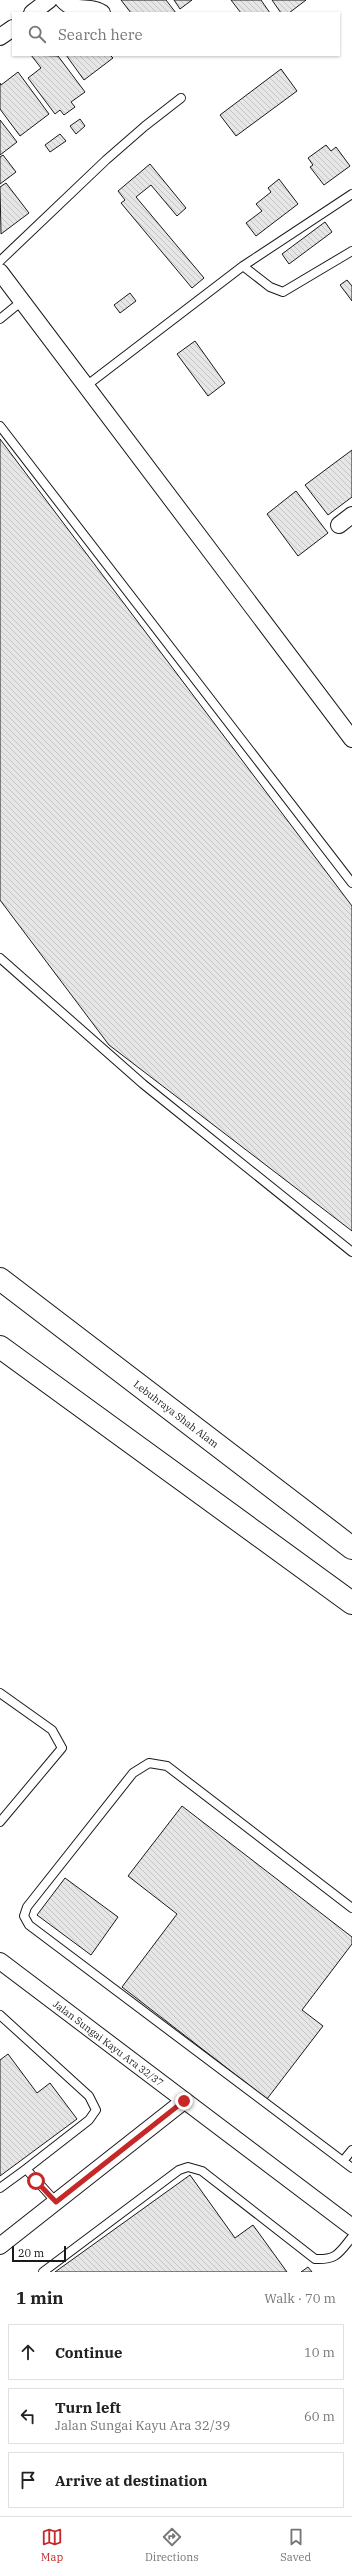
<!DOCTYPE html>
<html lang="en">
<head>
<meta charset="utf-8">
<style>
	body { margin:0; font-family:"IBM Plex Serif",serif; background:#f2f2f2; color:#222 }
	.scale { position:absolute; left:12px; bottom:10px; width:54px; box-sizing:border-box; padding-left:4px; border:2px solid #1a1a1a; border-top:0; font-size:11px; line-height:14px; white-space:nowrap; color:#1a1a1a; -webkit-text-stroke:3px #fff; paint-order:stroke }
	.stop { position:absolute; width:12px; height:12px; margin:-9px; border:3px solid #c62828; border-radius:50%; background:#fff }
	.stop.end { background:#c62828; border-color:#fff; box-shadow:0 1px 4px #0008 }
	.list { margin:0; padding:0; list-style:none }
	h2 { display:flex; justify-content:space-between; align-items:center; height:52px; margin:0; padding:0 16px; font-size:17px }
	h2 small { font-size:13px; font-weight:400; color:#767676 }
	.list li { display:grid; grid-template-columns:26px 1fr auto; gap:12px; align-items:center; box-sizing:border-box; height:56px; margin:0 8px 8px; padding:0 8px; border:1px solid #e0e0e0; border-radius:0px }
	.list b { display:block; font-size:15px; white-space:nowrap }
	.list p { margin:0; font-size:13px; white-space:nowrap; color:#767676 }
	.list em { font-size:13px; font-style:normal; color:#767676 }
	.icon { flex:none; width:22px; height:22px; fill:none; stroke:currentColor; stroke-width:2; stroke-linecap:round; stroke-linejoin:round }
	.map { position:relative; flex:none; width:352px; height:2272px; overflow:hidden }
	.search { position:absolute; background:#fff; box-shadow:0 1px 3px #0004; left:12px; right:12px; top:12px; height:44px; display:flex; align-items:center; gap:10px; box-sizing:border-box; padding:0 14px; border-radius:0px; color:#767676; font-size:15px }
	.sheet { height:244px; background:#fff }
	nav { display:flex; justify-content:space-around; align-items:center; box-sizing:border-box; height:56px; border-top:1px solid #e0e0e0; background:#fff; font-size:11px; color:#767676 }
	nav a { display:grid; justify-items:center; gap:2px }
	nav .on { color:#c62828 }
	.map>svg:first-child { display:block }
	.building { fill:url(#building-back-hatch); stroke:#1a1a1a }
	.lines { fill:none; stroke-linecap:round; stroke-linejoin:round }
	.lane-casing { stroke:#1a1a1a; stroke-width:10 }
	.street-casing { stroke:#1a1a1a; stroke-width:18 }
	.highway-casing { stroke:#1a1a1a; stroke-width:24 }
	.lane { stroke:#fff; stroke-width:8 }
	.street { stroke:#fff; stroke-width:16 }
	.highway { stroke:#fff; stroke-width:22 }
	.route { stroke:#c62828; stroke-width:5 }
	.labels { text-anchor:middle; stroke-width:3; stroke-linejoin:round; paint-order:stroke }
	.street-label { font-size:10px; fill:#1a1a1a; stroke:#fff }
</style>
</head>
<body>
<div class="map">
<svg width="352" height="2272" viewBox="0 0 352 2272">
	<defs>
		<pattern id="building-back-hatch" width="6" height="6" patternUnits="userSpaceOnUse"><rect width="6" height="6" fill="#e6e6e6"/><path d="M-1 5l2 2M0 0l6 6M5-1l2 2" fill="none" stroke="#c5c5c5"/></pattern>
	</defs>
	<rect width="100%" height="100%" fill="#fff"/>
	<!-- building -->
	<path class="building" d="M121 0H166L176 13H131Z
		M174 0H192L180 9Z
		M231 0H261L270 13H241Z
		M272 0H306L289 13H281Z
		M31 55 58 56 85 92 71 102 75 107 64 115 60 110 55 114 28 78 41 68Z
		M66 55H110L113 58 84 80Z
		M281 69 297 91 236 136 220 115Z
		M18 72 49 114 20 136 0 109V83L1 85Z
		M80 119 85 126 76 134 70 126Z
		M0 120 17 142 0 155Z
		M60 134 66 141 50 152 45 145Z
		M326 145 331 151 336 147 350 166 324 185 310 167 313 165 308 158Z
		M3 155 16 172 0 184V157Z
		M150 164 186 208 177 216 151 185 136 197 204 278 192 288 121 203 125 200 118 191Z
		M279 179 298 204 256 236 246 223 262 211 256 204 271 192 268 188Z
		M6 183 29 213 1 234 0 187Z
		M325 222 332 232 289 264 282 254Z
		M347 280 352 286V301L340 285Z
		M130 293 136 301 120 313 114 305Z
		M195 341 225 383 208 396 177 354Z
		M0 439 352 906V1231L109 1045 0 900Z
		M352 450V497L328 515 305 485Z
		M296 491 328 533 298 556 267 514Z
		M182 1806 352 1937V1944L302 2010 323 2026 267 2099 122 1987 177 1914 128 1876Z
		M65 1878 118 1917 91 1955 37 1915Z
		M8 2054 37 2093 50 2083 77 2119 0 2176V2060Z
		M190 2175 235 2238 253 2225 287 2272H55Z
		M308 2267 312 2272H301Z"/>
	<g class="lines">
		<defs>
			<path id="lane" d="M0 261 106 160 145 126 181 98
				M243 266 270 287 283 292 352 251
				M0 319 22 301
				M86 386 243 266 352 194
				M0 426 352 883
				M0 958 143 1084 352 1252
				M0 1693 52 1730 62 1748 0 1822
				M352 1908 167 1766 149 1763 133 1773 27 1907 24 1916 29 1925 352 2168
				M0 2015 89 2096 96 2110 89 2120 26 2169
				M343 2161 352 2150
				M0 2188 26 2169 56 2202
				M43 2272 179 2170 188 2167 202 2171 315 2259C337 2260 339 2253 352 2237"/>
			<g id="street">
				<path d="M63 0C75 14 89 4 102 13"/>
				<path d="M32 13 49 0"/>
				<path d="M0 37 13 28"/>
				<path d="M0 272 352 739"/>
				<path d="M339 525 352 515"/>
				<path id="s1" d="M0 1961 352 2227"/>
				<path d="M0 2246 184 2101"/>
			</g>
			<g id="highway">
				<path id="s2" d="M0 1279 352 1548"/>
				<path d="M0 1347 352 1603"/>
			</g>
		</defs>
		<!-- lane casing -->
		<use href="#lane" class="lane-casing"/>
		<!-- street casing -->
		<use href="#street" class="street-casing"/>
		<!-- highway casing -->
		<use href="#highway" class="highway-casing"/>
		<!-- lane -->
		<use href="#lane" class="lane"/>
		<!-- street -->
		<use href="#street" class="street"/>
		<!-- highway -->
		<use href="#highway" class="highway"/>
	</g>
	<g class="lines">
		<!-- route -->
		<path class="route" d="M36 2181 56 2202 184 2101"/>
	</g>
	<g class="labels">
		<!-- street labels -->
		<g class="street-label">
			<text dy="4" stroke="none"><textPath href="#s2" startOffset="222">Lebuhraya Shah Alam</textPath></text>
			<text dy="4" stroke="none"><textPath href="#s1" startOffset="136">Jalan Sungai Kayu Ara 32/37</textPath></text>
		</g>
	</g>
</svg>
<div class="scale">20 m</div>
<div class="stop" style="left:36px;top:2181px"></div>
<div class="stop end" style="left:184px;top:2101px"></div>
<div class="search"><svg class="icon" aria-label="search" viewBox="0 0 24 24"><circle cx="10" cy="10" r="6"/><path d="M15 15l6 6"/></svg>Search here</div>
</div>
<section class="sheet">
<h2>1 min<small>Walk · 70 m</small></h2>
<ul class="list">
<li><svg class="icon" aria-label="ahead" viewBox="0 0 24 24"><path d="M12 20V5M6 11l6-6 6 6"/></svg><div><b>Continue</b></div><em>10 m</em></li>
<li><svg class="icon" aria-label="left" viewBox="0 0 24 24"><path d="M17 20v-9H6M10 6l-5 5 5 5"/></svg><div><b>Turn left</b><p>Jalan Sungai Kayu Ara 32/39</p></div><em>60 m</em></li>
<li><svg class="icon" aria-label="arrive" viewBox="0 0 24 24"><path d="M6 21V4h12l-3 4 3 4H6"/></svg><div><b>Arrive at destination</b></div></li>
</ul>
</section>
<nav>
<a class="on"><svg class="icon" aria-label="map" viewBox="0 0 24 24"><path d="M3 6l6-2 6 2 6-2v14l-6 2-6-2-6 2zM9 4v14M15 6v14"/></svg>Map</a>
<a><svg class="icon" aria-label="directions" viewBox="0 0 24 24"><path d="M12 3l9 9-9 9-9-9zM9 14v-3h6M13 9l2 2-2 2"/></svg>Directions</a>
<a><svg class="icon" aria-label="saved" viewBox="0 0 24 24"><path d="M7 4h10v16l-5-4-5 4z"/></svg>Saved</a>
</nav>
</body>
</html>
